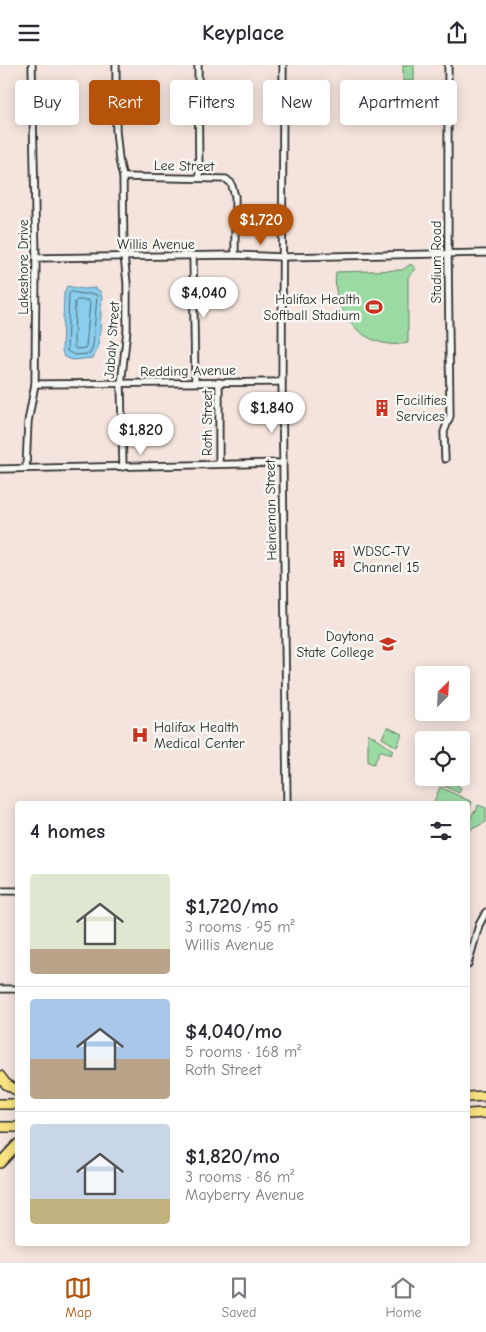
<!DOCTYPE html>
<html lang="en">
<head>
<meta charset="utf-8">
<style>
  body { margin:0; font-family:"Comic Neue",sans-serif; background:#f7f7f7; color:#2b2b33; height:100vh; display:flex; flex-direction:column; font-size:19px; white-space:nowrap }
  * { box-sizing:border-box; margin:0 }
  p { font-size:16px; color:#7c7c81 }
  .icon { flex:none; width:28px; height:28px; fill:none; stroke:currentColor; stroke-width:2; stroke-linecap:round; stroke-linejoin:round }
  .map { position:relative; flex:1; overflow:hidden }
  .details { position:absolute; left:15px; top:736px; width:455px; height:445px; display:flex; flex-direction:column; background:#fff; border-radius:5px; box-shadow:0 2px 12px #0003 }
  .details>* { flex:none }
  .banner { position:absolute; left:15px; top:15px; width:456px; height:45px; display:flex; gap:10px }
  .needle { width:32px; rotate:24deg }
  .controls { position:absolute; left:415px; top:601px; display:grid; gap:10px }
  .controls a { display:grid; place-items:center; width:55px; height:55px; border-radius:5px; background:#fff; box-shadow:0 2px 12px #0003; font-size:25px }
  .price { position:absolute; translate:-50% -42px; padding:0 11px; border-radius:18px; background:#fff; color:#222; font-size:16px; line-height:32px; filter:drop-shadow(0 1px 2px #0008) }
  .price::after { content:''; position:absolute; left:50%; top:30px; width:15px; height:11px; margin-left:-8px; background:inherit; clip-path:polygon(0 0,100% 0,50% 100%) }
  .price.selected { background:#b45309; color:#fff }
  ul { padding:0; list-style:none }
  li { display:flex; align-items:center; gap:15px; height:125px; padding:0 15px }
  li+li { border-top:1px solid #e1e1e2 }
  li span { display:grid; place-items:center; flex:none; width:140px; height:100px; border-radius:5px; color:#555 }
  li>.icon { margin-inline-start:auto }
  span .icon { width:60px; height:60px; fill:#fffc; stroke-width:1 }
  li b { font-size:21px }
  h2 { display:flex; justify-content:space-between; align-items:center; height:60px; padding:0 15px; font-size:21px }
  .tag { padding:0 18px; border-radius:5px; background:#fff; box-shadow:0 2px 12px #0003; font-size:18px; line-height:45px }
  .tag.selected { background:#b45309; color:#fff }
  header { display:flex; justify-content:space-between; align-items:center; height:65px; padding:0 15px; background:#fff; font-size:22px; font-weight:700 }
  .tab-bar { display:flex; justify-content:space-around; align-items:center; height:70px; border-top:1px solid #e1e1e2; background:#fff; font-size:14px; color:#7c7c81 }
  .tab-bar a { display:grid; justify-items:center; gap:2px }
  .tab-bar .selected { color:#b45309 }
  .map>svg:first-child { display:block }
</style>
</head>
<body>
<header><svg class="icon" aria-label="menu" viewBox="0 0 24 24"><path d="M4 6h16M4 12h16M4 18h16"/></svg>Keyplace<svg class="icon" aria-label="share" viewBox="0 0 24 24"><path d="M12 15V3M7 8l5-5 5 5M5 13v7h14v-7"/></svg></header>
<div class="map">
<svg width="486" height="1197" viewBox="0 0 486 1197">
  <rect width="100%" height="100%" fill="#f5e4dd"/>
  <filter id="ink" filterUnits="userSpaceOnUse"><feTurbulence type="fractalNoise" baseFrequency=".02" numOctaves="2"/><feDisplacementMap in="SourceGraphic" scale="10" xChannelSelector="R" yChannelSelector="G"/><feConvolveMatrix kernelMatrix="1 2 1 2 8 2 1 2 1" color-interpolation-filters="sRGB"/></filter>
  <g filter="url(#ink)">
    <g fill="#9bdaa3" stroke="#638267">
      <rect x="403" y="0" width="11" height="16"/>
      <path d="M 411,199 L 416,204 L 408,212 L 408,278 C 402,279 395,280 389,279 C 354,275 331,240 336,207 L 402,205 Z"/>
      <polygon points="387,662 402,669 397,682 382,673"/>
      <polygon points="368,668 393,685 391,690 383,686 380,686 374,699 368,697"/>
      <path d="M 461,708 L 467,710 L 464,717 L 460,715 L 457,721 L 461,723 L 459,728 L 442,720 C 446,712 453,712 461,712 Z"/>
      <polygon points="440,722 472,737 468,752 468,739 433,739"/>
      <polygon points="478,740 486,743 486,757 468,766 468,760 474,746 476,747"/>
    </g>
    <path fill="#8acdec" stroke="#648c9f" d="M 67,221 L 83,224 L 95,223 L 100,226 L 102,233 C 100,249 102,281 93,293 L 73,295 L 64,292 L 62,286 L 64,228 Z"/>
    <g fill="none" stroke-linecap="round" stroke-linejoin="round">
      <g stroke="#516c78" stroke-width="1">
        <polygon points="72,227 83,229 94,229 97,230 93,280 90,289 74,290 67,286 69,229"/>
        <polygon points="77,235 88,235 90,238 86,281 85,283 76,284 74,281 75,237"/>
      </g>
      <g stroke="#2b2b2b" stroke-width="9">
        <g id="minor">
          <polyline points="116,0 116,65 119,95 123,112 124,191 127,218 127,265 121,320 123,402"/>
          <polyline points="198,0 199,113"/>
          <polyline points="283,0 282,317 287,739"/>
          <polyline points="123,112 226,114 231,118 235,131 235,190"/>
          <polyline points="193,191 195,317"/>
          <polyline points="36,193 235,190 282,192 486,188"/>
          <polyline points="219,317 219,399"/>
          <polyline points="35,319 282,317"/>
          <polyline points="445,394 444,367 450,351 448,189 448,0"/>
          <polyline points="26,403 28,357 35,319 36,193 32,0"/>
          <polyline points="0,404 283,398"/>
          <polyline points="0,826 18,826"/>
          <polyline points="468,899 479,860 486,847"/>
          <polyline points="0,924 18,924"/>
        </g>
      </g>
      <g stroke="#2b2b2b" stroke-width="12">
        <g id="primary">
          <polyline points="0,1011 6,1019 18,1026"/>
          <polyline points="468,1032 486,1031"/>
          <polyline points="0,1039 18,1039"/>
          <polyline points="468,1049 486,1048"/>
          <polyline points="0,1062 18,1062"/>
          <polyline points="0,1098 18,1079"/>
        </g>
      </g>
      <use href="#minor" stroke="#f6f6f2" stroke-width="5.5"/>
      <use href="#primary" stroke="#f8e281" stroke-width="9"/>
    </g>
  </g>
  <defs>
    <g id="stadium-bare" transform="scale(1.35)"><path d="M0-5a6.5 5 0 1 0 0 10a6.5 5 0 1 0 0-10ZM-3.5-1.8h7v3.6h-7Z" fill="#c8321e" stroke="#f6f6f2" stroke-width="2.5" paint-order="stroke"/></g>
    <g id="building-bare" transform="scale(1.35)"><path d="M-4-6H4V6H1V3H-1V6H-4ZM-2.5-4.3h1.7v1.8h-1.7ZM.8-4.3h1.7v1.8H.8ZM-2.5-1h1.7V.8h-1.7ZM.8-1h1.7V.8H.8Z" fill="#c8321e" stroke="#f6f6f2" stroke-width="2.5" paint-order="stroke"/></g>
    <g id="university-bare" transform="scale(1.35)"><path d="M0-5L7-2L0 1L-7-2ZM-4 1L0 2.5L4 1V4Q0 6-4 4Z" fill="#c8321e" stroke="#f6f6f2" stroke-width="2.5" paint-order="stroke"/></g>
    <g id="hospital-bare" transform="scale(1.35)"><path d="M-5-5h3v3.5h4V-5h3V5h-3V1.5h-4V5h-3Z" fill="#c8321e" stroke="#f6f6f2" stroke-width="2.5" paint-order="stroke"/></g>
  </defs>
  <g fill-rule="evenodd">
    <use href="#stadium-bare" x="374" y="242"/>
    <use href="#building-bare" x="382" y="343"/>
    <use href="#building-bare" x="339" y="494"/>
    <use href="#university-bare" x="388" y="579"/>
    <use href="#hospital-bare" x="140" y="670"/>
  </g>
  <g text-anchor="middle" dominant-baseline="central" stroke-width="5" stroke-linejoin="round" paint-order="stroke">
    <g font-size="14" fill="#2b2b2b" stroke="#f6f6f2">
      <text transform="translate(184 101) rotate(1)">Lee Street</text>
      <text x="156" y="179">Willis Avenue</text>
      <text transform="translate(436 197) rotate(-90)">Stadium Road</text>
      <text transform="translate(23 202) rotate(-90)">Lakeshore Drive</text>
      <text transform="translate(112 275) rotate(-86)">Jabaly Street</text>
      <text transform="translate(188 306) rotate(-1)">Redding Avenue</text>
      <text transform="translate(207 358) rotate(-90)">Roth Street</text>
      <text transform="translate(271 445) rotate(-91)">Heineman Street</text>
    </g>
    <g font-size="14" fill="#2b2b2b" stroke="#f6f6f2" text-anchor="start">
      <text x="360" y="234" text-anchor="end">Halifax Health<tspan x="360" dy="16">Softball Stadium</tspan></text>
      <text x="396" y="335">Facilities<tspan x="396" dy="16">Services</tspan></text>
      <text x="353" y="486">WDSC-TV<tspan x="353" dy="16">Channel 15</tspan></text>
      <text x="374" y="571" text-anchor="end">Daytona<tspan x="374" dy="16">State College</tspan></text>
      <text x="154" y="662">Halifax Health<tspan x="154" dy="16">Medical Center</tspan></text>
    </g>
  </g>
</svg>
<div class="controls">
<a><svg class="needle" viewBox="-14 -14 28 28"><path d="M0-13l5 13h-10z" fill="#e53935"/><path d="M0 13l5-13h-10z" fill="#7c7c81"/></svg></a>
<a><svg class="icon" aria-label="locate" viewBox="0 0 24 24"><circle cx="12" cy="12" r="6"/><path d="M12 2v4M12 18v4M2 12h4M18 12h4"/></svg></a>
</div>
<b class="price selected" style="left:261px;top:181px">$1,720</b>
<b class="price" style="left:204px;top:254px">$4,040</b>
<b class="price" style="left:272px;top:369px">$1,840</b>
<b class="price" style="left:141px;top:391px">$1,820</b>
<div class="banner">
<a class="tag">Buy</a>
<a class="tag selected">Rent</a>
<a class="tag">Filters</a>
<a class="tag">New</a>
<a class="tag">Apartment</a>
</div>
<section class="details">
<h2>4 homes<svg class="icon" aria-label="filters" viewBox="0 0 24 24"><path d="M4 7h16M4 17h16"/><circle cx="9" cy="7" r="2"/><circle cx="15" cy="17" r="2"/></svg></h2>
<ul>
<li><span style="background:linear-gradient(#dfe7d0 75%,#b9a48a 0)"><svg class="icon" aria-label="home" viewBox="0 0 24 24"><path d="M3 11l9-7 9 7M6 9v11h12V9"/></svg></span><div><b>$1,720/mo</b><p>3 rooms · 95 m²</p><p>Willis Avenue</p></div></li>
<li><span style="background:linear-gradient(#a9c7e8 60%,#b9a48a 0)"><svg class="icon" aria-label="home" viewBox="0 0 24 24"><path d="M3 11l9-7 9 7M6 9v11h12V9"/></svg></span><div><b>$4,040/mo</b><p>5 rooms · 168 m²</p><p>Roth Street</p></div></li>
<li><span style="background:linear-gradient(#c9d6e8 75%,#c2b280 0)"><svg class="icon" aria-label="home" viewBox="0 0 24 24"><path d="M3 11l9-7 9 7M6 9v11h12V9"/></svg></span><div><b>$1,820/mo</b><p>3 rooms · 86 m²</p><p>Mayberry Avenue</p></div></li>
</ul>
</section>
</div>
<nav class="tab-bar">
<a class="selected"><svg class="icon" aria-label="map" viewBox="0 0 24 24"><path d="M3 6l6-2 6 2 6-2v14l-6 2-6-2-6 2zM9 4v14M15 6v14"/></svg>Map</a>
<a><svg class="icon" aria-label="saved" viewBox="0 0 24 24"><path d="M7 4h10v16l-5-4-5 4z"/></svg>Saved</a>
<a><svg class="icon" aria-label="home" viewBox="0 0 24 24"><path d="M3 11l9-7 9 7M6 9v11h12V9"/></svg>Home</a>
</nav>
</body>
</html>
